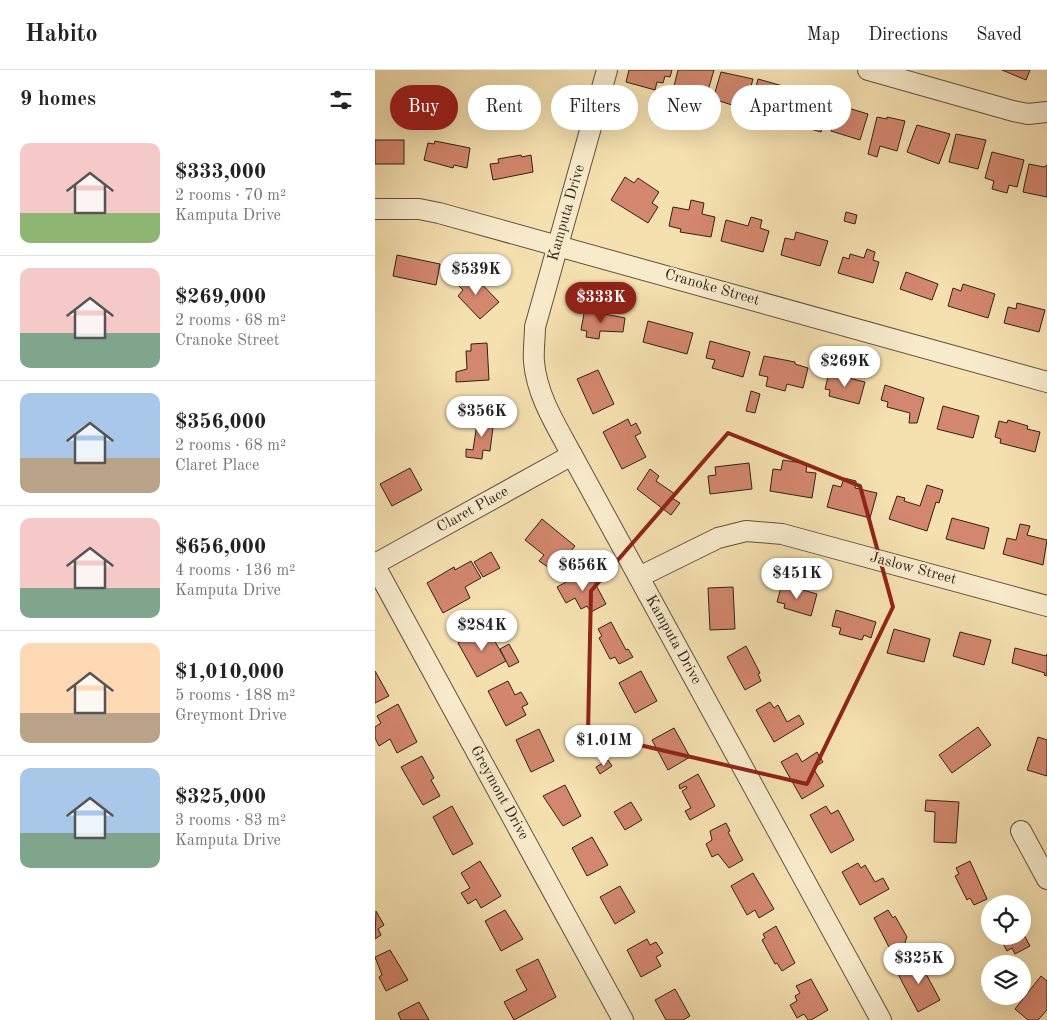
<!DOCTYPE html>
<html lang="en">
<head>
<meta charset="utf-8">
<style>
  body { margin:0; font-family:"Old Standard TT",serif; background:#f6f6f6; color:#222; height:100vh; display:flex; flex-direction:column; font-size:19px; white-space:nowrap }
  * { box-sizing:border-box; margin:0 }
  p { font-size:16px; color:#767676 }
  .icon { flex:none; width:28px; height:28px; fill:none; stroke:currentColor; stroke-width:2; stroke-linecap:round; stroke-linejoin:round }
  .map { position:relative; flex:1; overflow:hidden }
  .sheet { display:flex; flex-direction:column; background:#fff; width:375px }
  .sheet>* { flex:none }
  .banner { position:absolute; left:15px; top:15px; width:475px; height:45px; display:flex; gap:10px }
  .buttons { position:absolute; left:606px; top:825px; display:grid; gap:10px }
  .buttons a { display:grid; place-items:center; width:50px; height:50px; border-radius:50%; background:#fff; box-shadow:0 5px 20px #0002; font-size:25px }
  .price { position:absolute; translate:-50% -42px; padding:0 11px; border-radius:18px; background:#fff; color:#222; font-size:16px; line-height:32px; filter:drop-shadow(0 1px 2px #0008) }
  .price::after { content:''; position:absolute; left:50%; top:30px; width:15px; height:11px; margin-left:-8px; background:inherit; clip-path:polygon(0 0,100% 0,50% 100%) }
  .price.on { background:#8f2418; color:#fff }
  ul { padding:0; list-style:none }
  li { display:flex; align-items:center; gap:15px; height:125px; padding:0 20px }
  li+li { border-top:1px solid #e0e0e0 }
  li span { display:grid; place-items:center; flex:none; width:140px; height:100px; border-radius:10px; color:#555 }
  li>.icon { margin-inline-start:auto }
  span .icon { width:60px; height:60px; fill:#fffc; stroke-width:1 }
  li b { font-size:21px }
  h2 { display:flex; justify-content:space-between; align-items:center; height:60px; padding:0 20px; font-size:21px }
  .pill { padding:0 18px; border-radius:22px; background:#fff; box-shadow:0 5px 20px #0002; font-size:18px; line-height:45px }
  .pill.on { background:#8f2418; color:#fff }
  header { display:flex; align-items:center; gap:30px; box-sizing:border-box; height:70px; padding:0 25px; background:#fff; border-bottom:1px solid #e0e0e0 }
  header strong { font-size:24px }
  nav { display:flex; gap:28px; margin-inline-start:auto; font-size:18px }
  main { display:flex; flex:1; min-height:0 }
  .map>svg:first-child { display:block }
</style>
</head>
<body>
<header>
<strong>Habito</strong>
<nav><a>Map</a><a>Directions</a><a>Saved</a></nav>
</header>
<main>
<section class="sheet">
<h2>9 homes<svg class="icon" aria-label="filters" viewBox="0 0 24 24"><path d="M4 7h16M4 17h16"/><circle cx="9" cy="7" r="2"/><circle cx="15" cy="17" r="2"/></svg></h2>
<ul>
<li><span style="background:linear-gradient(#f6c9c9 70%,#8fb573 0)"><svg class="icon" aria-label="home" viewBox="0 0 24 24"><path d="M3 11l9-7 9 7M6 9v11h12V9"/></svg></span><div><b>$333,000</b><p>2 rooms · 70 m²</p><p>Kamputa Drive</p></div></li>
<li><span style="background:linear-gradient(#f6c9c9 65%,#7fa58c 0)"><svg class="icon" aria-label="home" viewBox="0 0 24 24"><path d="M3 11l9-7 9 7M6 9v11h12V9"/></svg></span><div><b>$269,000</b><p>2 rooms · 68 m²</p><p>Cranoke Street</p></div></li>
<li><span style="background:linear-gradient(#a9c7e8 65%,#b9a48a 0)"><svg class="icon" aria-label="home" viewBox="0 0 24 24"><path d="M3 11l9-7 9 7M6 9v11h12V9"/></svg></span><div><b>$356,000</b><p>2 rooms · 68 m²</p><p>Claret Place</p></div></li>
<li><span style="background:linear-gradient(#f6c9c9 70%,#7fa58c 0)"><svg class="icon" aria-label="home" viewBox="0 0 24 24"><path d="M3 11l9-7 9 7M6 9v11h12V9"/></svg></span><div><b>$656,000</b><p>4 rooms · 136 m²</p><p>Kamputa Drive</p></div></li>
<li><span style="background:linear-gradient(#ffd9b3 70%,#b9a48a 0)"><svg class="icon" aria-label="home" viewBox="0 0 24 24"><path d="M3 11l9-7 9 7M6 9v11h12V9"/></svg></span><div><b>$1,010,000</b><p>5 rooms · 188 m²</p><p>Greymont Drive</p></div></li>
<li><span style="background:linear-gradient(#a9c7e8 65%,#7fa58c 0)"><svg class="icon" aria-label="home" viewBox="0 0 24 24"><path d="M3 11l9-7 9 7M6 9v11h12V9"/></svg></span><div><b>$325,000</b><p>3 rooms · 83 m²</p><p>Kamputa Drive</p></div></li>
</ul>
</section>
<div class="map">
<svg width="672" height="950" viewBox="0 0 672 950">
  <rect width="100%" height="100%" fill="#f5e0b0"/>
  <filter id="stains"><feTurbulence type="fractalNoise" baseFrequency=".004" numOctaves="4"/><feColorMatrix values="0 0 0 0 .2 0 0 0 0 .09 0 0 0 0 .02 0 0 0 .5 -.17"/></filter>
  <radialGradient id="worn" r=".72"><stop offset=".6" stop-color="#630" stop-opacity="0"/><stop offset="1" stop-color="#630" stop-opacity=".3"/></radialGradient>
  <g fill="#d3876e" stroke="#2f2217">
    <polygon points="254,0 297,0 295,7 290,6 288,13 282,12 280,20 251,12"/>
    <polygon points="303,0 339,0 332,24 327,23 324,32 313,29 315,20 299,16"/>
    <polygon points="627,0 655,0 651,10"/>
    <polygon points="346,2 378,9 370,39 338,29"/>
    <polygon points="383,9 415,18 408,44 376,36"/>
    <polygon points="422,26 437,30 438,26 455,30 446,62 415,53"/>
    <polygon points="463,35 493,44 485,70 456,61"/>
    <polygon points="502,47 512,49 512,47 530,51 522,81 505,76 502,87 493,84"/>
    <polygon points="542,55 575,64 564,94 532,82"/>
    <polygon points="581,64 611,70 603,99 574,92"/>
    <rect x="0" y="70" width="29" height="24"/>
    <polygon points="60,71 95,78 92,98 79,95 78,98 49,90 53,73 59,74"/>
    <polygon points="617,82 649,90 642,117 634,115 632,123 617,119 619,111 610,108"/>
    <polygon points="146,85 147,87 156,85 158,102 118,110 115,94 124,93 123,89"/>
    <polygon points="654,94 669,97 672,95 672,127 648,122"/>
    <polygon points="250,107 259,113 263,108 284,122 277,133 283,137 273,153 236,130"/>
    <polygon points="316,130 329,133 327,144 340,147 336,167 305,162 306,159 294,156 298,137 314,140"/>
    <polygon points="471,142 482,145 480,154 469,151"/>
    <polygon points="376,147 387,150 385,158 394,161 388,182 346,171 351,150 373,156"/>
    <polygon points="421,162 453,171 445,196 406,185 410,168 419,170"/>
    <polygon points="492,179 500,182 498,190 504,192 498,213 463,203 468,187 474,189 475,184 489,188"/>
    <polygon points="22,185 65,194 61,215 18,206"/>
    <polygon points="95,202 124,232 105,249 83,226 88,220 82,214"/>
    <polygon points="531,202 563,214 557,230 525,219"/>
    <polygon points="588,214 620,224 613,248 573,236 578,218 586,221"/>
    <polygon points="642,233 670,240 664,262 629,253 633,237 641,239"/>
    <polygon points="210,238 219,240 219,242 250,248 248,262 225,261 224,269 211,267 212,261 206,260"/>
    <polygon points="273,251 318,263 312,284 268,272"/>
    <polygon points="335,271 375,282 368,307 337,298 340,290 331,288"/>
    <polygon points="112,273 114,310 81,312 81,302 92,299 91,281 96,281 96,274"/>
    <polygon points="389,286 420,292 420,294 433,298 428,318 412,314 410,321 391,316 393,307 384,305"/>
    <polygon points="223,300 239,334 218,344 202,309"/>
    <polygon points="454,303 490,312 484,334 454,326 455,320 450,319"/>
    <polygon points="510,315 549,328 542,353 534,353 535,343 512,337 513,332 506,330"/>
    <polygon points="376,321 385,324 380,343 371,341"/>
    <polygon points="568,336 604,346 598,368 562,359"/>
    <polygon points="103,347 119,349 115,381 108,380 107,389 91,387 91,379 98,380"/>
    <polygon points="253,349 256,356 261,353 266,363 260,366 271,387 247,399 228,362"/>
    <polygon points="633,350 653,356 652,359 665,362 660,382 625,373 626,369 620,367 624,351 632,353"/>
    <polygon points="408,390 432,394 431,402 441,403 437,428 395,421 398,399 406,400"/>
    <polygon points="374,393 377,419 335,424 333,406 341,405 340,397"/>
    <polygon points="35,398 47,420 17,436 5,414"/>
    <polygon points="275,399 284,406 281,411 300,424 297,428 305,433 296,445 262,419"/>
    <polygon points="469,408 481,411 480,418 502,423 495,448 452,437 458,415 466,417"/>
    <polygon points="552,415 568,420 564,433 561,432 552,461 514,449 522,426 530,428 529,431 545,436"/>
    <polygon points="577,448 614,458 609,479 571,469"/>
    <polygon points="167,449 200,476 185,495 179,490 173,497 164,491 169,485 150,470"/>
    <polygon points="645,454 655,456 652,465 672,470 668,495 628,484 632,468 641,470"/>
    <polygon points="116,482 125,498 108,507 99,492"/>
    <polygon points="96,491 106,508 90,517 95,528 68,543 52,513 79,497 80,500"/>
    <polygon points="213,500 231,534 216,542 212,536 206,539 200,528 191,533 182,517"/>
    <polygon points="407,514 442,524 436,546 409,538 410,534 402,532"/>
    <polygon points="358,517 360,559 335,560 333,518"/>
    <polygon points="461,540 501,552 496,568 489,565 487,570 464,564 466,558 457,556"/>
    <polygon points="236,552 251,580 253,579 258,587 244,594 240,587 235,589 224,568 227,566 223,559"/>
    <polygon points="113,559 131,591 102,607 83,573 103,562 104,564"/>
    <polygon points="519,559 555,569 549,592 512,583"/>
    <polygon points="585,562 616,570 609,595 578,586"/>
    <polygon points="134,574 144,592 134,597 125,579"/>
    <polygon points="371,576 385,603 383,604 386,611 370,620 352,587"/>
    <polygon points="640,578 671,586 672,584 672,606 669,605 670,603 637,593"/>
    <polygon points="0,601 14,626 0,633"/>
    <polygon points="266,601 282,631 260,643 244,613"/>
    <polygon points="133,611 140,625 146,622 153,634 147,637 151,645 131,656 113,621"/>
    <polygon points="395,632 399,638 403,635 412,652 424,645 429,654 399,672 381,640"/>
    <polygon points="23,634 42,672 22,683 15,669 4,676 0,668 0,657 6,653 2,646"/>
    <polygon points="603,657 616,675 577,703 564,685"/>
    <polygon points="299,658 315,687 293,700 277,670"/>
    <polygon points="164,659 179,691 156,702 141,670"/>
    <polygon points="663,667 672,670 672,706 652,700"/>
    <polygon points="442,682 448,692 438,698 449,716 427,729 406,692 422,683 427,692"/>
    <polygon points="47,686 59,708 56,710 65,726 48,735 26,697"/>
    <polygon points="233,690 237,696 225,704 221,697"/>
    <polygon points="323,704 340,736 315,750 310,741 316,738 307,721 312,718 311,716 305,719 304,715"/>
    <polygon points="190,715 206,746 188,756 168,726"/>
    <polygon points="551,730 584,732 581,773 559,772 560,742 550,741"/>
    <polygon points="256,732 267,750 250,760 239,742"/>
    <polygon points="77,736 98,774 78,785 58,747"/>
    <polygon points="451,736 456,744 463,740 479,770 456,783 435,745"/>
    <polygon points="351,753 355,761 353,762 368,790 354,798 343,784 337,787 331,774 337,770 335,761"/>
    <polygon points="217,767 233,795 212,806 197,778"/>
    <polygon points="105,791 126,826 106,838 101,829 93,834 86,823 95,818 86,803"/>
    <polygon points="595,791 612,829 599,835 595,828 592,830 580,806 584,804 581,798"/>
    <polygon points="483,793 486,798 490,795 500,812 508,808 514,819 485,835 467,802"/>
    <polygon points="378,803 399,839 384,848 380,840 372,845 356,816"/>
    <polygon points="245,816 260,842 240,854 225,827"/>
    <polygon points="130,840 148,869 126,881 110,851"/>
    <polygon points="513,840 518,848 520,846 532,867 530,872 532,876 518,885 499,848"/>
    <polygon points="1,841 9,855 3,859 6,865 0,869"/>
    <polygon points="401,856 420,893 407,901 402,893 400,894 387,870 390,868 388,864"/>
    <polygon points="615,856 615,866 620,866 616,869 610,858"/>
    <polygon points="648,863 655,876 640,884 637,878 632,881 624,866 648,866"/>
    <polygon points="272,869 275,875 281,872 288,883 281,887 286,896 266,907 252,880"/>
    <polygon points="15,880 33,910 11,921 4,907 7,905 0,887"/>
    <polygon points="552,888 557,898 550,902 565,930 543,942 523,904"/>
    <polygon points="163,889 181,927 139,950 129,932 152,920 141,900"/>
    <polygon points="666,906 672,911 672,940 663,950 653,950 640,939"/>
    <polygon points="436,909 453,940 436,950 433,950 429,944 422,948 415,935 422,931 420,926 425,923 421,916"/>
    <polygon points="300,919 315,946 308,950 291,950 280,930"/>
    <polygon points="44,932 54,950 26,950 23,943"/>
  </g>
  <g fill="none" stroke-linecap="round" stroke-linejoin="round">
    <g stroke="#60523d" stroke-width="22">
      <g id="minor">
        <path d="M 232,0 L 160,257 C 160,268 158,281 159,292 C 162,326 181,355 197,385 L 506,950"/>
        <polyline points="493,0 638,41 653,44 672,42"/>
        <polyline points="0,139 44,139 64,143 672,312"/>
        <polyline points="0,494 197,385"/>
        <polyline points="0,496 248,950"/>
        <polyline points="264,507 343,468 371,461 407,464 672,536"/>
        <polyline points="646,761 672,809"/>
      </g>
    </g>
    <use href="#minor" stroke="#f8ebcc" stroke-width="20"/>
  </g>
  <path fill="none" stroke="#8f2418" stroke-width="4" stroke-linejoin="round" d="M 353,363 L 485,416 L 518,537 L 432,714 L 213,663 L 216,521 Z"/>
  <g text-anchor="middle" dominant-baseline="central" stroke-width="4" stroke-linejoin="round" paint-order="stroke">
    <g font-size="15" fill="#2f2217" stroke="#f8ebcc">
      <text transform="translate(192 143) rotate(-74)">Kamputa Drive</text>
      <text transform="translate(337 218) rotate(16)">Cranoke Street</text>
      <text transform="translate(98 440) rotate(-29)">Claret Place</text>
      <text transform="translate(538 499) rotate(15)">Jaslow Street</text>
      <text transform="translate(298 570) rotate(61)">Kamputa Drive</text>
      <text transform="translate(124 723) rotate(61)">Greymont Drive</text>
    </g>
  </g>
  <rect width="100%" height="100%" filter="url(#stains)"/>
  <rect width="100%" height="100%" fill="url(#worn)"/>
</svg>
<div class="buttons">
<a><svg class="icon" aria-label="locate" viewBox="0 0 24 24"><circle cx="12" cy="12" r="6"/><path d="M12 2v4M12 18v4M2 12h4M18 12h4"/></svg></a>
<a><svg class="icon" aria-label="layers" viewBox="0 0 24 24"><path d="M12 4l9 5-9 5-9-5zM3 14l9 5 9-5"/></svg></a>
</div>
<b class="price" style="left:101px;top:226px">$539K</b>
<b class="price on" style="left:226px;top:254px">$333K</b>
<b class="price" style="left:470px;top:318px">$269K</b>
<b class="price" style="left:107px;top:368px">$356K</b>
<b class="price" style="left:208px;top:522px">$656K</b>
<b class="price" style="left:422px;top:530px">$451K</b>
<b class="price" style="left:107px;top:582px">$284K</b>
<b class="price" style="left:229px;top:697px">$1.01M</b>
<b class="price" style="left:544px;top:915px">$325K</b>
<div class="banner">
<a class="pill on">Buy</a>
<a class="pill">Rent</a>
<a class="pill">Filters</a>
<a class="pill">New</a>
<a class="pill">Apartment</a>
</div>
</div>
</main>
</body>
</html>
